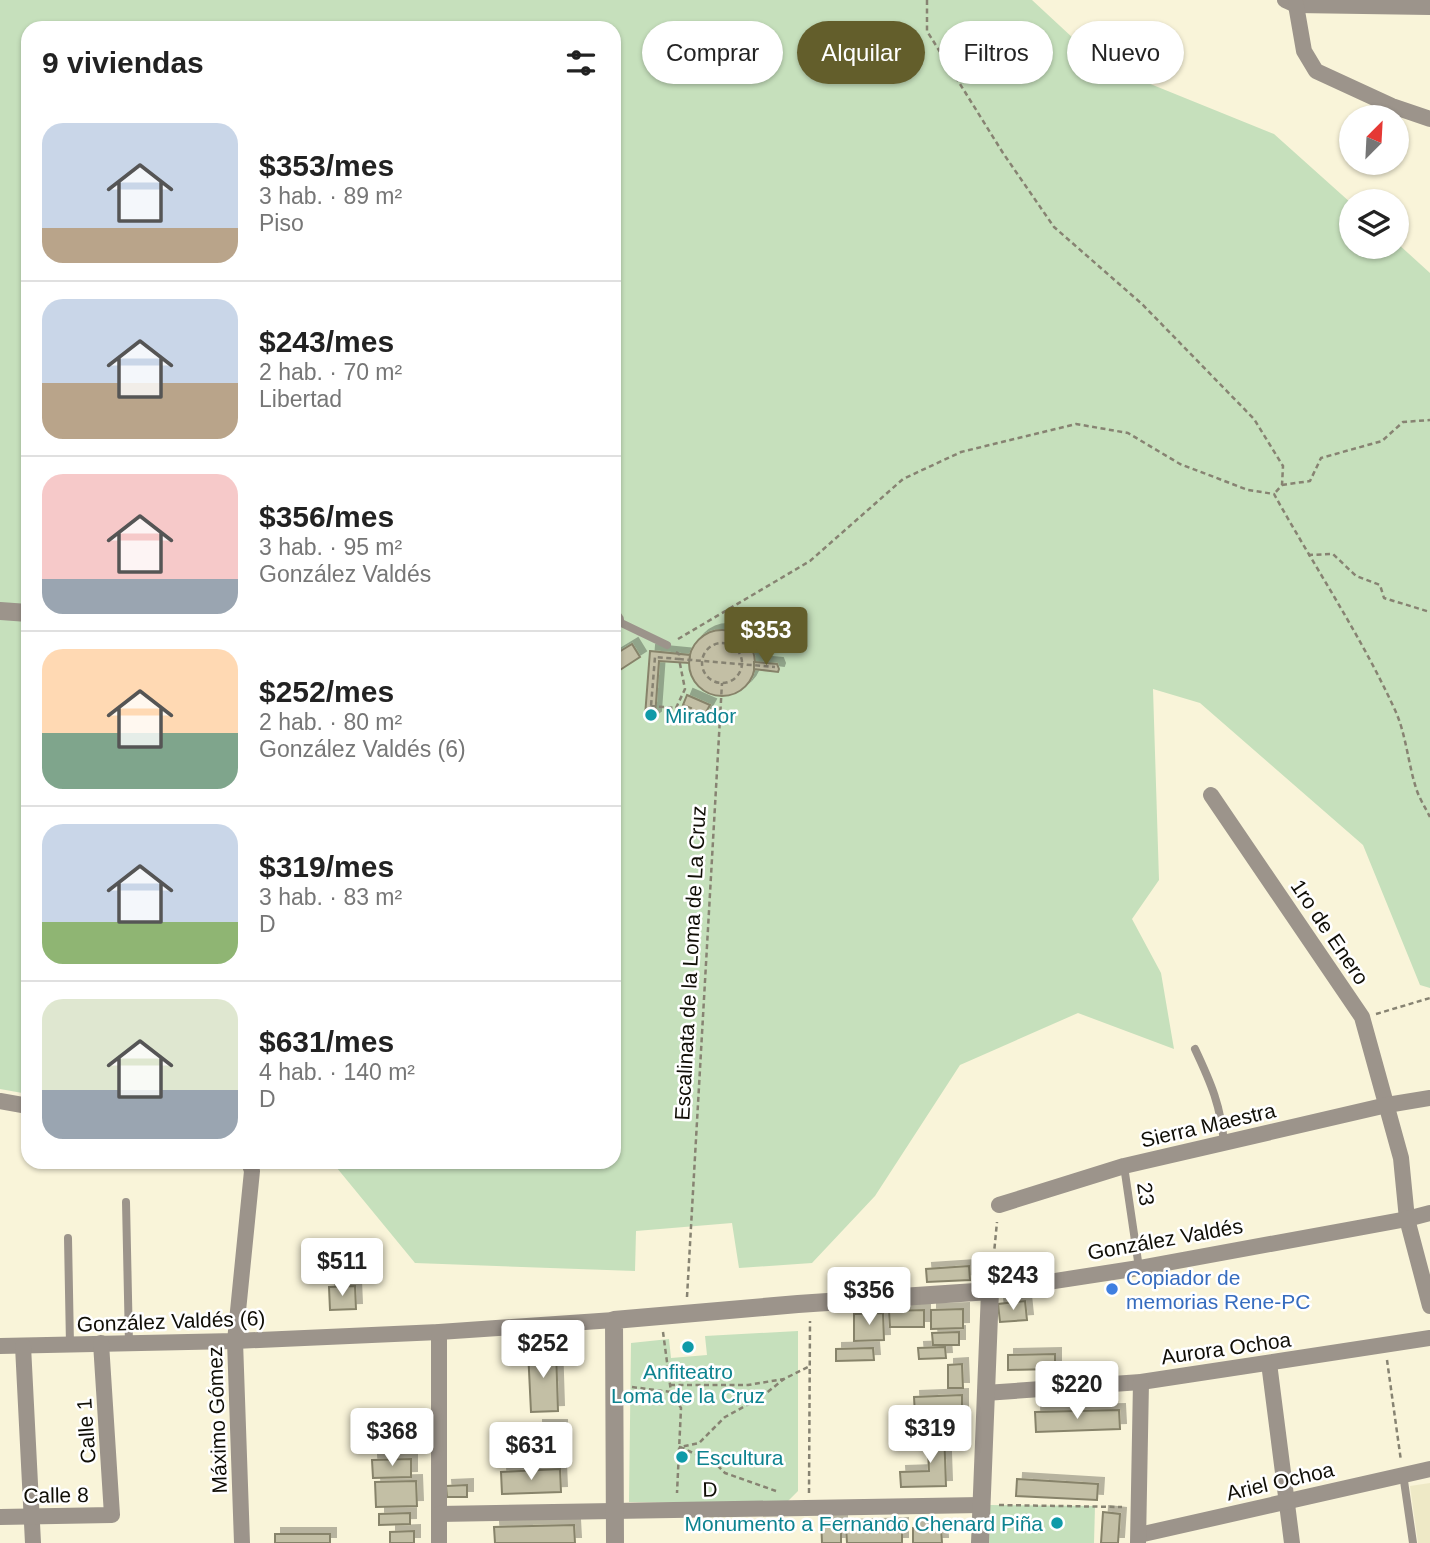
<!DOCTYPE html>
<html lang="es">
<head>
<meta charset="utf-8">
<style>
  body { margin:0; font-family:Arial,sans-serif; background:#f6f6f6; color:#222; height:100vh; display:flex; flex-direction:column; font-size:26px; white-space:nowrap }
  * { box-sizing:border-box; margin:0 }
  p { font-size:23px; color:#767676 }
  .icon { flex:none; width:38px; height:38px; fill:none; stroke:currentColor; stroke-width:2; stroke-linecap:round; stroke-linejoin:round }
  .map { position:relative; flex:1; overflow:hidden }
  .drawer { position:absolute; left:21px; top:21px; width:600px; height:1148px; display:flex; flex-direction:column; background:#fff; border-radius:21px; box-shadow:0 2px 5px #0004 }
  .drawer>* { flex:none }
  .banner { position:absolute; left:642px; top:21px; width:665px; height:63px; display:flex; gap:14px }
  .needle { width:46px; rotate:24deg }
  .buttons { position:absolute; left:1339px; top:105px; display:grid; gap:14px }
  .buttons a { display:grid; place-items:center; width:70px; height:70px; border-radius:50%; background:#fff; box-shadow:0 2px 5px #0004; font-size:35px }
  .price { position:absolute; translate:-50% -60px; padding:0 16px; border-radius:7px; background:#fff; color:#222; font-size:23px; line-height:46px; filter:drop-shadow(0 2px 4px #0008) }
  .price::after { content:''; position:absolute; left:50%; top:42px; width:21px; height:16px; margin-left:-10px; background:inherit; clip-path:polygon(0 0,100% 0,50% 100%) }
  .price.current { background:#635e2b; color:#fff }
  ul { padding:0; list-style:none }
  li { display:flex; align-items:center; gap:21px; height:175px; padding:0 21px }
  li+li { border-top:2px solid #e0e0e0 }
  li span { display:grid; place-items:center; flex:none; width:196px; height:140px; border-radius:21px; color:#555 }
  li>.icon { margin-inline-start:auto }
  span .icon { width:84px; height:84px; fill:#fffc; stroke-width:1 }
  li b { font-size:30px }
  h2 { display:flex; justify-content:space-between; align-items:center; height:84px; padding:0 21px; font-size:30px }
  .pill { padding:0 24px; border-radius:32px; background:#fff; box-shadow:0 2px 5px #0004; font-size:24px; line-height:63px }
  .pill.current { background:#635e2b; color:#fff }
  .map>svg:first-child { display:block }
</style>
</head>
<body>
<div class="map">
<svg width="1430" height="1543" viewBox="0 0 1430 1543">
  <defs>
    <filter id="shadow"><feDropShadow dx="6" dy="-6" stdDeviation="0" flood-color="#0004"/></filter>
  </defs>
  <rect width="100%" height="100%" fill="#f9f4d9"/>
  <polygon fill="#eee9c6" points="1430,1483 1430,1543 1418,1543 1410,1486"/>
  <g fill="#c6e0bc">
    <polygon points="0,0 1032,0 1101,64 1274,134 1351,203 1351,247 1396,247 1397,243 1430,273 1430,988 1420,985 1363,845 1200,703 1153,689 1159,880 1132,919 1161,973 1174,1049 1078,1013 960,1065 875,1196 812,1263 739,1268 732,1223 636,1231 635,1271 415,1263 332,1162 614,1162 614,28 28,28 28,1094 0,1089"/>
    <polygon points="798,1331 798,1491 785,1504 629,1502 631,1343 669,1339 671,1358 707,1355 705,1336"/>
    <polygon points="990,1505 1095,1506 1094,1543 989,1543"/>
  </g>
  <g fill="#c3bfa5" stroke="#87836a" stroke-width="2" filter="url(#shadow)">
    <circle cx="722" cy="663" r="33"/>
    <polygon points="632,644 640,657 620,670 614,662 614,655"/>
    <polygon points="650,651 690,655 689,663 659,661 655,717 652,719 645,716"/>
    <polygon points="754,662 777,664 779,669 778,672 754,669"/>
    <polygon points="687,695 710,705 705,714 698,711 696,715 689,713 691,708 683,705"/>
    <polygon points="969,1266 970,1280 927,1282 926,1269"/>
    <polygon points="355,1286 356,1309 330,1310 329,1287"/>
    <polygon points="1025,1301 1027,1320 1000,1322 998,1304"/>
    <polygon points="963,1309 963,1328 931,1329 931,1310"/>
    <polygon points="924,1310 924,1327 890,1327 889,1311"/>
    <polygon points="883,1313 884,1340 854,1341 854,1314"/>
    <polygon points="959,1332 959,1345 933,1345 932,1333"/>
    <polygon points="945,1347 946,1358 919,1359 918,1348"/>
    <polygon points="873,1348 874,1360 836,1361 836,1349"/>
    <polygon points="556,1349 558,1411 531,1412 528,1350"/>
    <polygon points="1055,1354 1055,1369 1008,1370 1008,1355"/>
    <polygon points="962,1364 963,1388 948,1388 948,1365"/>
    <polygon points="962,1395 962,1414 915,1415 914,1397"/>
    <polygon points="1119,1410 1120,1429 1036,1432 1035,1412"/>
    <polygon points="537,1426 561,1426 562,1462 539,1462"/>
    <polygon points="927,1430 944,1430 946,1486 901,1487 900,1472 929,1471"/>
    <polygon points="411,1459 411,1477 373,1478 372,1460"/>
    <polygon points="560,1469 561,1492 502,1494 501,1472"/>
    <polygon points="1017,1479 1098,1484 1097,1500 1016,1496"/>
    <polygon points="416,1481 417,1506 376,1507 375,1482"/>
    <polygon points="467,1485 467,1497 447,1497 446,1486"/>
    <polygon points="1103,1512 1120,1514 1118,1543 1101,1543"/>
    <polygon points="410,1513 410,1524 379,1525 379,1514"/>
    <polygon points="821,1520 841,1520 841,1543 822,1543"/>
    <polygon points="902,1524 902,1543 847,1543 846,1526"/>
    <polygon points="574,1525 575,1543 495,1543 494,1527"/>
    <polygon points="941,1527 942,1543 913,1543 913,1528"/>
    <polygon points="414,1531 414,1543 390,1543 390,1532"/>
    <rect x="275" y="1534" width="55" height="9"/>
  </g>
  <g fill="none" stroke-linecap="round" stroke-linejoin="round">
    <g stroke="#878372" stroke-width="2.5" stroke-dasharray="5 3.5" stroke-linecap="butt">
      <polyline points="927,0 927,31 1003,153 1054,227 1142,304 1254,419 1283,466 1282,485 1274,494"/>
      <polyline points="1282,485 1310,481 1321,458 1382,441 1403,422 1430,420"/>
      <polyline points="1308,555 1333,554 1356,576 1380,585 1384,598 1430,612"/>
      <path d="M 678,639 L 810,561 L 903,479 L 961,452 L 1076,424 L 1128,433 L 1180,464 L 1248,490 L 1274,494 C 1314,566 1360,634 1395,710 C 1406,734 1408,763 1416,788 C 1419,798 1425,807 1430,817"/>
      <circle cx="722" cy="663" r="20"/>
      <polyline points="676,652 679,654 679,659 775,667"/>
      <polyline points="651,715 651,706 676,708 685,689 679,659 655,657 651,706"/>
      <polyline points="1376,1014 1430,998"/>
      <polyline points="992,1274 997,1222"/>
      <polyline points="687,1297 722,683"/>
      <polyline points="663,1332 671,1392 681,1408 677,1493"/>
      <polyline points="1387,1360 1401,1461"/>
      <polyline points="670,1385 748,1385 784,1379 810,1366"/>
      <polyline points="632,1387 671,1392"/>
      <polyline points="776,1491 725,1473 715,1463 680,1447 699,1443 725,1417 760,1398 784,1379"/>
      <polyline points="809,1493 810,1321"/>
      <polyline points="999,1505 1122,1507"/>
    </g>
    <g stroke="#9c948b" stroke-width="8">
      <polyline points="615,620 667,645"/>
      <path d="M 1195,1049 C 1211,1083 1221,1106 1224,1144"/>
      <polyline points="1124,1166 1139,1268"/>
      <polyline points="126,1202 129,1344"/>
      <polyline points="68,1238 70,1345"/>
      <polyline points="1403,1474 1413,1543"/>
    </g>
    <g stroke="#9c948b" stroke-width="16">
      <polyline points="1285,0 1296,5 1430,7"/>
      <polyline points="1296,5 1304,51 1316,71 1392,106 1430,119"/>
      <polyline points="1211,795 1362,1017 1401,1158 1407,1219 1430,1306"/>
      <polyline points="0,1101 28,1106"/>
      <polyline points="999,1205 1124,1166 1387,1105 1430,1098"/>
      <polyline points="990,1291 1139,1268 1407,1219 1430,1213"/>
      <polyline points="439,1332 439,1543"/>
      <polyline points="0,1346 235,1341 439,1332 614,1320"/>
      <polyline points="23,1346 33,1543"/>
      <polyline points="1269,1363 1292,1543"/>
      <polyline points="985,1393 1141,1382 1430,1338"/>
      <polyline points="439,1514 981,1505"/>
      <polyline points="0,1517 112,1515 101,1343"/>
      <polyline points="1139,1535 1430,1469"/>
      <polyline points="242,1543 235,1341 252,1171 249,1162"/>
      <polyline points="1138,1543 1141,1382"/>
    </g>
    <g stroke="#9c948b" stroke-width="18">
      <polyline points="0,611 28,613"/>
      <polyline points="614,620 615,620"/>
      <polyline points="615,1543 614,1320 798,1304 990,1291 980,1543"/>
    </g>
  </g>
  <g fill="#0f9aa8" stroke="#fff" stroke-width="2.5">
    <circle cx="651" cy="715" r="7"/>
    <circle cx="688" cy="1347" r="7"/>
    <circle cx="682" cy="1457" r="7"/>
    <circle cx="1057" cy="1523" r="7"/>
  </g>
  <circle fill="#3f7fe0" stroke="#fff" stroke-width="2.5" cx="1112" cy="1289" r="7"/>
  <g text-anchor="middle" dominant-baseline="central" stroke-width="5" stroke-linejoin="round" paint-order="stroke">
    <g font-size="21" fill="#0d838f" stroke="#fff" text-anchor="start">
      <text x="665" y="715">Mirador</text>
      <text x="688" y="1371" text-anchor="middle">Anfiteatro<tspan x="688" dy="24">Loma de la Cruz</tspan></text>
      <text x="696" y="1457">Escultura</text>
      <text x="1043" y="1523" text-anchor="end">Monumento a Fernando Chenard Piña</text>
    </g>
    <g font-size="21" fill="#100e06" stroke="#fff">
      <text transform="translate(1330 932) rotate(56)">1ro de Enero</text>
      <text transform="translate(690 963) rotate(-87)">Escalinata de la Loma de La Cruz</text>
      <text transform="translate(1208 1125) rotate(-13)">Sierra Maestra</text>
      <text transform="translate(1146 1194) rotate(82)">23</text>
      <text transform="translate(1165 1239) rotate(-10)">González Valdés</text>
      <text transform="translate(171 1321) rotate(-2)">González Valdés (6)</text>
      <text transform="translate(1226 1348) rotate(-8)">Aurora Ochoa</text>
      <text transform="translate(217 1420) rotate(-92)">Máximo Gómez</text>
      <text transform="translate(86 1431) rotate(-94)">Calle 1</text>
      <text transform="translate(1280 1481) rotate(-13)">Ariel Ochoa</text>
      <text transform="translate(710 1489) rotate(-1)">D</text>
      <text transform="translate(56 1495) rotate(-1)">Calle 8</text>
    </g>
    <g font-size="21" fill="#366cbe" stroke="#fff" text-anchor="start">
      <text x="1126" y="1277">Copiador de<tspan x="1126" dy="24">memorias Rene-PC</tspan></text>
    </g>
  </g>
</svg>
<div class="buttons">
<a><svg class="needle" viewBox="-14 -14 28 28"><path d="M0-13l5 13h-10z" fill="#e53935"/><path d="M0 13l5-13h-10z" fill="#767676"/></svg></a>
<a><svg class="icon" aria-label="layers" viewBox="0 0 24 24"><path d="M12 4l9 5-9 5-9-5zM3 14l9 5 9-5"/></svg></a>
</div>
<b class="price current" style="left:766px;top:667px">$353</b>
<b class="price" style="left:342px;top:1298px">$511</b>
<b class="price" style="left:1013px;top:1312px">$243</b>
<b class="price" style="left:869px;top:1327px">$356</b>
<b class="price" style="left:543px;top:1380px">$252</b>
<b class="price" style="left:1077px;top:1421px">$220</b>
<b class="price" style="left:930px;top:1465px">$319</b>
<b class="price" style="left:392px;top:1468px">$368</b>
<b class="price" style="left:531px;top:1482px">$631</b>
<div class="banner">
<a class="pill">Comprar</a>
<a class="pill current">Alquilar</a>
<a class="pill">Filtros</a>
<a class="pill">Nuevo</a>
</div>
<section class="drawer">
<h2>9 viviendas<svg class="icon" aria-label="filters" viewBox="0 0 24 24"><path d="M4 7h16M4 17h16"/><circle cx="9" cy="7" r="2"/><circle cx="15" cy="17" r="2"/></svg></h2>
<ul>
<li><span style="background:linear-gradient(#c9d6e8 75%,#b9a48a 0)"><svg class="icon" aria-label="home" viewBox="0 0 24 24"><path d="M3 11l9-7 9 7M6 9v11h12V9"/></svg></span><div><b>$353/mes</b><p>3 hab. · 89 m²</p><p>Piso</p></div></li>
<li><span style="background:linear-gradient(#c9d6e8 60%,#b9a48a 0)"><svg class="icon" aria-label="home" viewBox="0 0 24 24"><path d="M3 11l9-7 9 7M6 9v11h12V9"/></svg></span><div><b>$243/mes</b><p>2 hab. · 70 m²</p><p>Libertad</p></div></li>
<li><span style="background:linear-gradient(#f6c9c9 75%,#9aa5b1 0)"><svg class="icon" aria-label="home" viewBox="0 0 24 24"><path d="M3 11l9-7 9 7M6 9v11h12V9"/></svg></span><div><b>$356/mes</b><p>3 hab. · 95 m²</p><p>González Valdés</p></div></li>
<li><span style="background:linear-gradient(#ffd9b3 60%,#7fa58c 0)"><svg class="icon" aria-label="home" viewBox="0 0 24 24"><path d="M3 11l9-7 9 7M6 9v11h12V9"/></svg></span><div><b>$252/mes</b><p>2 hab. · 80 m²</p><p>González Valdés (6)</p></div></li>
<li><span style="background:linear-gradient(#c9d6e8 70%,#8fb573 0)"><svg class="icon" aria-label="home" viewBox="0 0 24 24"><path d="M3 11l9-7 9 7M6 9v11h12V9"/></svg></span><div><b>$319/mes</b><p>3 hab. · 83 m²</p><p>D</p></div></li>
<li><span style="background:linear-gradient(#dfe7d0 65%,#9aa5b1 0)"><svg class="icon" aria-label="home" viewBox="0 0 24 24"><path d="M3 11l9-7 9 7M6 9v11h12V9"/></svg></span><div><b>$631/mes</b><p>4 hab. · 140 m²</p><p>D</p></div></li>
</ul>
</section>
</div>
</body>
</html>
